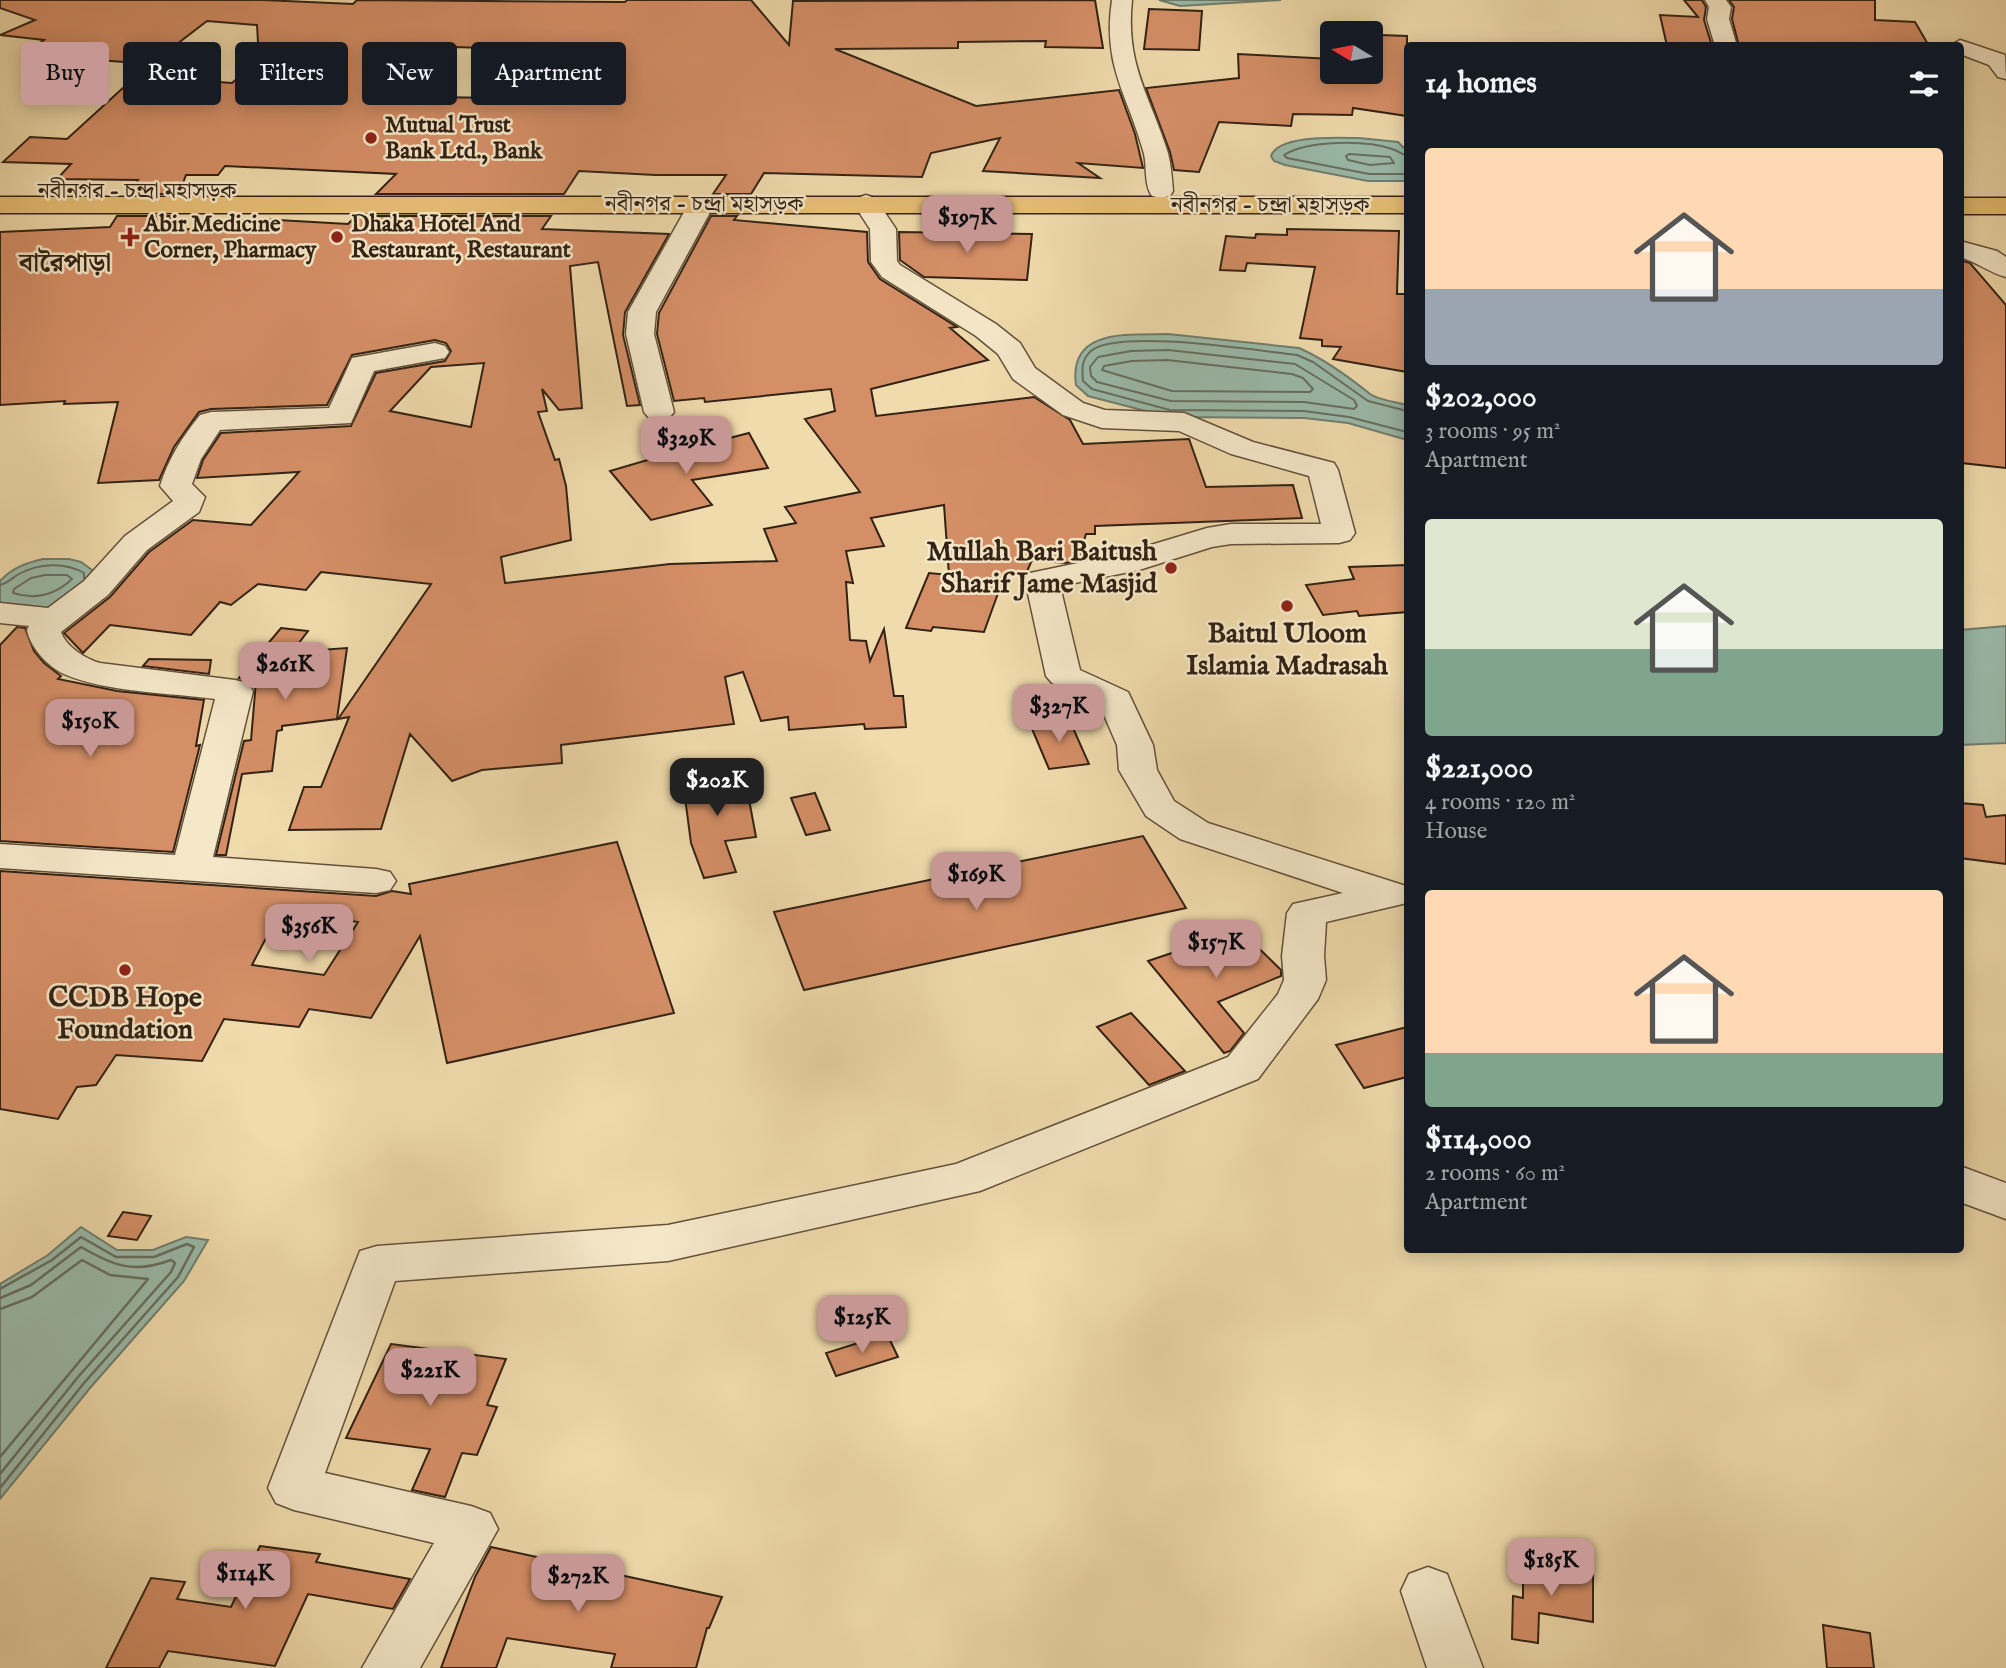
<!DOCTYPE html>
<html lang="en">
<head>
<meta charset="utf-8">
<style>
  body { margin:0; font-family:"IM FELL English","Noto Serif Bengali",serif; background:#242831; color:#f1f3f6; height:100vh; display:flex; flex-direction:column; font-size:26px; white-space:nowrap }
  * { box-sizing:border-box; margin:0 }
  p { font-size:23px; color:#9ea1a6 }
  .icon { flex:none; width:38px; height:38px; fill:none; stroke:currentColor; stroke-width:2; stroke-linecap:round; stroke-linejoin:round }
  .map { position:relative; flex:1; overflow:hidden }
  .details { position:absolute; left:1404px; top:42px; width:560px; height:1211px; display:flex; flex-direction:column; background:#171b24; border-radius:7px; box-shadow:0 4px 18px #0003 }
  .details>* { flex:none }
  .guide { position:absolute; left:21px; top:42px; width:665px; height:63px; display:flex; gap:14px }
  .needle { width:46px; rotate:280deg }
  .tools { position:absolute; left:1320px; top:21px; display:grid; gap:14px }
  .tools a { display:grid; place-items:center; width:63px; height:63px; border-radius:7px; background:#171b24; box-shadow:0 4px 18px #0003; font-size:35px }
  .price { position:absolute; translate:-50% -60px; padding:0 16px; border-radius:14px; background:#c59692; color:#111; font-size:23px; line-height:46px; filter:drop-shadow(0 2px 4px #0008) }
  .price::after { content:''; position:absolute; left:50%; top:42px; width:21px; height:16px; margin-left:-10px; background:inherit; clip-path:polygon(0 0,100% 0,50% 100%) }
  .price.on { background:#222; color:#fff }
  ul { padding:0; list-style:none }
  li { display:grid; align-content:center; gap:14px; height:371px; padding:0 21px }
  li span { display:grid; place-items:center; height:217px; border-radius:7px; color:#555 }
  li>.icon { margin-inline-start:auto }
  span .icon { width:126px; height:126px; fill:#fffc; stroke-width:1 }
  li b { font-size:30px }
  h2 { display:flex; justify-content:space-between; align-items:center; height:84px; padding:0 21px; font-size:30px }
  .chip { padding:0 24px; border-radius:7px; background:#171b24; box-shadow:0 4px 18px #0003; font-size:24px; line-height:63px }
  .chip.on { background:#c59692; color:#111 }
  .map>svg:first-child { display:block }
</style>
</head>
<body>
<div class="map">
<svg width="2006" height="1668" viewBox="0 0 2006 1668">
  <rect width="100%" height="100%" fill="#f0dbac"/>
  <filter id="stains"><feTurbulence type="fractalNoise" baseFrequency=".00286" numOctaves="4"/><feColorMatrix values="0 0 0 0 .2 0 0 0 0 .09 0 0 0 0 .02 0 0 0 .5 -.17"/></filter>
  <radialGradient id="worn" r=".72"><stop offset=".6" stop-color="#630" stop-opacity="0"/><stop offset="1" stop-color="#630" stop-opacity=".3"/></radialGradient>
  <g fill="#9abbab" stroke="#707e6f" stroke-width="2">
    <polygon points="1159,0 1281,0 1180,6"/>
    <path d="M 1359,138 L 1398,142 L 1407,151 L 1407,181 L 1368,181 L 1285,165 L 1274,161 L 1271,156 C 1279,134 1339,138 1359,138 Z"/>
    <path d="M 1168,334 L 1299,348 C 1324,359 1349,377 1370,394 C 1378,400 1396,402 1407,405 L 1407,440 L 1348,423 L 1304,418 L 1169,417 L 1088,396 L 1076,385 C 1068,328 1128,335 1168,334 Z"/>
    <path d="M 43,559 L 69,559 L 81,562 L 92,570 L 91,582 L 53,610 L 0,608 L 0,581 C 12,568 26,563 43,559 Z"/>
    <polygon points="2006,626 2006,743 1960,745 1960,630"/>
    <polygon points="81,1227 117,1250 153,1250 186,1237 208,1240 184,1281 90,1388 0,1499 0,1284 48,1255"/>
  </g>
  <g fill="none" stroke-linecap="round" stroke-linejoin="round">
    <g stroke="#666e60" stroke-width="2">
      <polygon points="1349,154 1390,157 1394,163 1370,165 1348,160 1346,156"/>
      <path d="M 1407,156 C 1402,154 1398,151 1392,149 C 1366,140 1308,140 1284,155 L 1287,158 L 1369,174 L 1407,174"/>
      <polygon points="1168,350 1295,364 1354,400 1357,406 1354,409 1304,402 1171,401 1097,382 1091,376 1090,367 1098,357 1131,351"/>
      <polygon points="1167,360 1292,374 1303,378 1313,389 1310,392 1172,391 1102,370 1104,366 1132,361"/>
      <path d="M 1407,411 L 1368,401 L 1313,362 L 1297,355 C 1259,351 1117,328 1091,351 C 1081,360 1082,369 1083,381 L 1092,389 L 1170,410 L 1304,411 L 1349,417 L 1407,432"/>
      <path d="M 45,575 L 67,575 L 72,579 C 55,595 35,600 13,593 L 14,589 L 31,578 Z"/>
      <path d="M 0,585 C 8,583 12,578 19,574 C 39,563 65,562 84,573 L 84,578"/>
    </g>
    <g stroke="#666e60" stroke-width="2.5">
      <polyline points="0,1289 52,1260 81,1237 116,1257 154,1257 187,1244 194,1247 178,1277 84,1383 0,1488"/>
      <path d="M 0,1298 L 31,1285 L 81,1247 C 114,1266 133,1274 171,1260 L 175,1263 L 171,1272 L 78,1377 L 0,1474"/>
      <polyline points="0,1309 32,1297 82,1260 110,1275 148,1279 0,1457"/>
    </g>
  </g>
  <g fill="#d58f67" stroke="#322215" stroke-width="2" fill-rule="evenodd">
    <path d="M 0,0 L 263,0 L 353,4 L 357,0 L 625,2 L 627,0 L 751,0 L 789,45 L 793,1 L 1095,0 L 1103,48 L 1045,47 L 1046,41 L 958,42 L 958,48 L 835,49 L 976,106 L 1119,90 L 1135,134 L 1143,168 L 1078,163 L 1100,178 L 983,171 L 1000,138 L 931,153 L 922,177 L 764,173 L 751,194 L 713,194 L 726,175 L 655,175 L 579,171 L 564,194 L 376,194 L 396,174 L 225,166 L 218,175 L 186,175 L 179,194 L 129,194 L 138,180 L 57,179 L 71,164 L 3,162 L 30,137 L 67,139 L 136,76 L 232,83 L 239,77 L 260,78 L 257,25 L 207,21 L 151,64 L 29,55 L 42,46 L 36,46 L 44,40 L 0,35 L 35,20 L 0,8 ZM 453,47 L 550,50 L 506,98 L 428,97 Z"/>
    <polygon points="1684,0 1702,0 1706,7 1704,20 1712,46 1667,46 1660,15 1698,17"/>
    <polygon points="1729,0 1875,0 1875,20 1915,22 1929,46 1739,46 1732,19 1734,7"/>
    <polygon points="1149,9 1202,11 1199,50 1144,49"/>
    <polygon points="1380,35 1407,36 1407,116 1353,108 1352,115 1293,114 1291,126 1219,122 1199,172 1174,170 1170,152 1146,88 1239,78 1238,54 1332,59 1332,72 1370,72 1370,60 1378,60"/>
    <path d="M 117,216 L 171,216 L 166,229 L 235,230 L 243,220 L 260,219 L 348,224 L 356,216 L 551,216 L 542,229 L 669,234 L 625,312 L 623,335 L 640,405 L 627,406 L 598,262 L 570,266 L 582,408 L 559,410 L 542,389 L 547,411 L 538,412 L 555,460 L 559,459 L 566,486 L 571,540 L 501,557 L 505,583 L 670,564 L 777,561 L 764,529 L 796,523 L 785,507 L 860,492 L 805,419 L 835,411 L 831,389 L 705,402 L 704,398 L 674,401 L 657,334 L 659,313 L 711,216 L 737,216 L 734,220 L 867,232 L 868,262 L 880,279 L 957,327 L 950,328 L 988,360 L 871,389 L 876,416 L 1034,397 L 1070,420 L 1083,444 L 1189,439 L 1206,487 L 1293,485 L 1302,518 L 1095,526 L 1095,534 L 1086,534 L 1078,560 L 1067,563 L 1032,560 L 1025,576 L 1005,574 L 984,632 L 933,627 L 931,631 L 906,628 L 929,573 L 949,575 L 944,505 L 871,518 L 884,546 L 846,551 L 853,583 L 846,582 L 850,640 L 866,641 L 870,661 L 884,629 L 894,696 L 903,696 L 906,727 L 865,729 L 864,724 L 789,730 L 788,717 L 761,721 L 743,672 L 725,677 L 734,724 L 561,745 L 562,763 L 482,770 L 452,781 L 410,734 L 381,829 L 289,830 L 304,787 L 321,787 L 349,717 L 338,719 L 431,584 L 321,572 L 306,590 L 258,584 L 231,605 L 220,602 L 191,635 L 110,625 L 83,653 L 64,633 L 110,597 L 149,552 L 193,520 L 251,525 L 299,472 L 197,478 L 203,460 L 221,433 L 351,426 L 376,373 L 445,361 L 451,351 L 446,343 L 435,340 L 352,355 L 327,405 L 211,409 L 199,412 L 174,447 L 159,480 L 98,483 L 118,402 L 64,404 L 65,401 L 0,405 L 0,232 L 110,227 ZM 484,363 L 471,427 L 390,411 L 431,367 Z"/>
    <polygon points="1287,229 1399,231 1397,294 1407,294 1407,372 1333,359 1341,347 1322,346 1322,340 1300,338 1315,267 1247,263 1245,271 1220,270 1226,236 1255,238 1256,234 1287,235"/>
    <polygon points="899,232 1032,234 1027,280 924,277 900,260"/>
    <polygon points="1960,260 1970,263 2006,305 2006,468 1962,463 1960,445"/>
    <polygon points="749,433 768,468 692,480 712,505 651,520 610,471 668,454 670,456 720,448 718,441"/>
    <polygon points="1407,565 1407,612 1359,616 1357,611 1323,615 1306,585 1354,579 1349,567"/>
    <polygon points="17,627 25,628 34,651 44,663 61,676 58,679 117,691 204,700 196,746 200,745 173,852 0,841 0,645"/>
    <polygon points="281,628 308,631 292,652 347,648 337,719 282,726 282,730 277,731 272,771 242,774 226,855 216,855 244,741 251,740 256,681 239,678"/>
    <polygon points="149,659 211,660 209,674 143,666"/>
    <polygon points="1069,719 1089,764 1049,769 1030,724"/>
    <polygon points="744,773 756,837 725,841 736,872 704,878 691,843 682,775"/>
    <polygon points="815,793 830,830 806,835 791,798"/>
    <polygon points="1960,803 1983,805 1986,817 2006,815 2006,864 1960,858"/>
    <polygon points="1143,836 1186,908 804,990 774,912"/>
    <path d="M 617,842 L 674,1013 L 447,1063 L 420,936 L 371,1018 L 309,1009 L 299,1027 L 224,1019 L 202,1061 L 116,1055 L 96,1085 L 77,1087 L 58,1119 L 0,1109 L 0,871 L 376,896 L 392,891 L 411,894 L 409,884 ZM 280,911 L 358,922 L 324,975 L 252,965 Z"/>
    <polygon points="1240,930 1281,970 1281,976 1218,1002 1244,1033 1230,1051 1224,1053 1148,961"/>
    <polygon points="1131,1013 1185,1071 1149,1085 1097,1027"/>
    <polygon points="1407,1027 1407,1077 1364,1088 1336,1045"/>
    <polygon points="123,1212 151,1216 137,1240 108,1236"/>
    <polygon points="887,1334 898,1357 836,1376 826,1353"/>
    <polygon points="391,1344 506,1359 487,1405 497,1407 477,1455 462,1453 445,1497 412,1490 430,1449 346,1438"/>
    <polygon points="260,1546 320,1554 316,1562 410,1579 393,1609 308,1594 275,1666 168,1651 159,1668 106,1668 151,1578 185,1582 177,1599 231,1607"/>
    <polygon points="491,1547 722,1597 709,1628 707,1628 696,1668 611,1668 615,1654 507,1638 496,1668 441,1668 475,1577"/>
    <polygon points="1523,1561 1593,1573 1593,1622 1539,1613 1538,1643 1512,1639 1513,1596 1523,1598"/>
    <polygon points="1823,1625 1870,1633 1874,1668 1827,1668"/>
  </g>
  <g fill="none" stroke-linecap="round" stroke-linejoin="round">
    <g stroke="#62503b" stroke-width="3">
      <g id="minor">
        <path d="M 1112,0 L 1132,0 C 1125,65 1150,95 1168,153 C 1171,165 1172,178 1173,191 L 1170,196 L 1161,198 L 1152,196 C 1144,185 1147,167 1144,154 C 1128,95 1102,66 1112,0 Z"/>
        <polygon points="1705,0 1726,0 1731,7 1729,19 1737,46 1715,46 1707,19 1709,7"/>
        <polygon points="1960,40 2005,55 2006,79 1998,77 1989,65 1960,54 1960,46 1950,46"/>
        <polygon points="866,195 875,198 896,229 897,261 900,265 996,324 1020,343 1035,368 1083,403 1105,410 1184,413 1253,442 1334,463 1338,470 1355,533 1350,540 1339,543 1231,544 1212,547 1139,570 1060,586 1080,670 1128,692 1153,745 1157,770 1174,801 1208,823 1406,886 1407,903 1326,922 1324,956 1326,980 1318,999 1258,1079 980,1191 668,1261 395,1281 325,1473 471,1506 490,1513 498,1529 420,1668 362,1668 434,1543 294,1510 276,1503 268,1488 360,1251 377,1246 668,1225 956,1164 1228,1057 1278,994 1284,980 1282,956 1287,913 1293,904 1343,893 1180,839 1146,816 1119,770 1117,745 1100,706 1052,683 1046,676 1025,580 1030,573 1121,554 1207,528 1231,524 1321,524 1309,476 1231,454 1179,431 1102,428 1063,415 1013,379 998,354 976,336 882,277 871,262 870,229 853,203 857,198"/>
        <polygon points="701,197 710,200 714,205 656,312 654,334 674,412 669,418 659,421 649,418 644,412 626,334 628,312 688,205 692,200"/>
        <path d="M 1960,241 L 1997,251 L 2006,257 L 2006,277 C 1990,273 1977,262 1960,257 Z"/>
        <path d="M 435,343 L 445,346 L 449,352 L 445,358 L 374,371 L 351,423 L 220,430 L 201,459 L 192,484 L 205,497 L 199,512 L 147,550 L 108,595 L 61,632 C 66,647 86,659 100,663 L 235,680 L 248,683 L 253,691 L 213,857 L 376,869 L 390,872 L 396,881 L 390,890 L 376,893 L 0,868 L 0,844 L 175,855 L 215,699 C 171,693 104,692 64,674 C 48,667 30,647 27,630 L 29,626 L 0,623 L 0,603 L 48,608 L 84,581 L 125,536 L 173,501 L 160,486 C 168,459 183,436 200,415 L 211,412 L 329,408 L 352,358 Z"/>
        <polygon points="1960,1166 2006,1183 2006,1219 1960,1202"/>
        <polygon points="1428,1567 1447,1574 1483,1668 1427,1668 1401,1591 1409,1574"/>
      </g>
    </g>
    <g stroke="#322215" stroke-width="3">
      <g id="highway">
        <rect x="0" y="197" width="1407" height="16"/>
        <rect x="1960" y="198" width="46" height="16"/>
      </g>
    </g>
    <use href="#minor" fill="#f5e8c9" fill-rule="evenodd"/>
    <use href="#highway" fill="#e8be76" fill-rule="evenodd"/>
  </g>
  <g fill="#8f2418" stroke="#f5e8c9" stroke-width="2.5">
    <circle cx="371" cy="138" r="7"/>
    <path d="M126.5 226.5h7v7h7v7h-7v7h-7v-7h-7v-7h7z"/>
    <circle cx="337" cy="237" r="7"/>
    <circle cx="1171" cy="568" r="7"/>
    <circle cx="1287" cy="606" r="7"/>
    <circle cx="125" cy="970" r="7"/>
  </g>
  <g text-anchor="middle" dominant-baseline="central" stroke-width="5" stroke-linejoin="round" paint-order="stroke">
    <g font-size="23" font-weight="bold" fill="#322215" stroke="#f5e8c9" text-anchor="start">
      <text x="385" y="125">Mutual Trust<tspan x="385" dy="26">Bank Ltd., Bank</tspan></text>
      <text x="144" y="224">Abir Medicine<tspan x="144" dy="26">Corner, Pharmacy</tspan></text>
      <text x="351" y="224">Dhaka Hotel And<tspan x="351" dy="26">Restaurant, Restaurant</tspan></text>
    </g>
    <g font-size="23" fill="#322215" stroke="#f5e8c9">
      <text x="137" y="191">নবীনগর - চন্দ্রা মহাসড়ক</text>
      <text x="704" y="204">নবীনগর - চন্দ্রা মহাসড়ক</text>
      <text x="1270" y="205">নবীনগর - চন্দ্রা মহাসড়ক</text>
    </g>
    <g font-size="26" font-weight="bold" fill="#322215" stroke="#f5e8c9">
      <text x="65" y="263">বারৈপাড়া</text>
    </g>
    <g font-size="28" font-weight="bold" fill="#322215" stroke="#f5e8c9">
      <text x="1157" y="552" text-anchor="end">Mullah Bari Baitush<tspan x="1157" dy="32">Sharif Jame Masjid</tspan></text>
      <text x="1287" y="634">Baitul Uloom<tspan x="1287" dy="32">Islamia Madrasah</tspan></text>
      <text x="125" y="998">CCDB Hope<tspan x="125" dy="32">Foundation</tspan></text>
    </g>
  </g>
  <rect width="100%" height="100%" filter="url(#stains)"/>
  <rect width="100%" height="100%" fill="url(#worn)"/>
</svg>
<div class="tools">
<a><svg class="needle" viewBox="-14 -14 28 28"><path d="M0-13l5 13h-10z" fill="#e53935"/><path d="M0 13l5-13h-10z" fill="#9ea1a6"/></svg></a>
</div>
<b class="price" style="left:967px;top:255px">$197K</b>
<b class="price" style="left:686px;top:476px">$329K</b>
<b class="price" style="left:285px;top:702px">$261K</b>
<b class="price" style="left:1059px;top:744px">$327K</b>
<b class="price" style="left:90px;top:759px">$150K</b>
<b class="price on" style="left:717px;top:818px">$202K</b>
<b class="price" style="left:976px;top:912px">$169K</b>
<b class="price" style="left:309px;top:964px">$356K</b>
<b class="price" style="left:1216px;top:980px">$157K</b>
<b class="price" style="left:862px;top:1355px">$125K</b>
<b class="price" style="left:430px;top:1408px">$221K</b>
<b class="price" style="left:1551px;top:1598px">$185K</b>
<b class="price" style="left:245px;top:1611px">$114K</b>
<b class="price" style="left:578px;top:1614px">$272K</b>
<div class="guide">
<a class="chip on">Buy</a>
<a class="chip">Rent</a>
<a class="chip">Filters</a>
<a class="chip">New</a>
<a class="chip">Apartment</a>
</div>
<section class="details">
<h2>14 homes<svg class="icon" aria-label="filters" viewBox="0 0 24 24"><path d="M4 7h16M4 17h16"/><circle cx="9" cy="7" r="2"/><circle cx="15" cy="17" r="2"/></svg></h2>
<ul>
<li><span style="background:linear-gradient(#ffd9b3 65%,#9aa5b1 0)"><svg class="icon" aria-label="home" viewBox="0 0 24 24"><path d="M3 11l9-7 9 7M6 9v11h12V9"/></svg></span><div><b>$202,000</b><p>3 rooms · 95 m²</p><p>Apartment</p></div></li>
<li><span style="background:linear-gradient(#dfe7d0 60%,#7fa58c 0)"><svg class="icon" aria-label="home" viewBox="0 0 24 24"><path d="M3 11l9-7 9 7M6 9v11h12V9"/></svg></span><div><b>$221,000</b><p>4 rooms · 120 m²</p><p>House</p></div></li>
<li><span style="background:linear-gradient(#ffd9b3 75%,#7fa58c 0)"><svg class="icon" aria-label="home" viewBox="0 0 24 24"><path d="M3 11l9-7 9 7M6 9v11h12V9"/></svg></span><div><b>$114,000</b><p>2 rooms · 60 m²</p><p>Apartment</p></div></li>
</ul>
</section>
</div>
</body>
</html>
